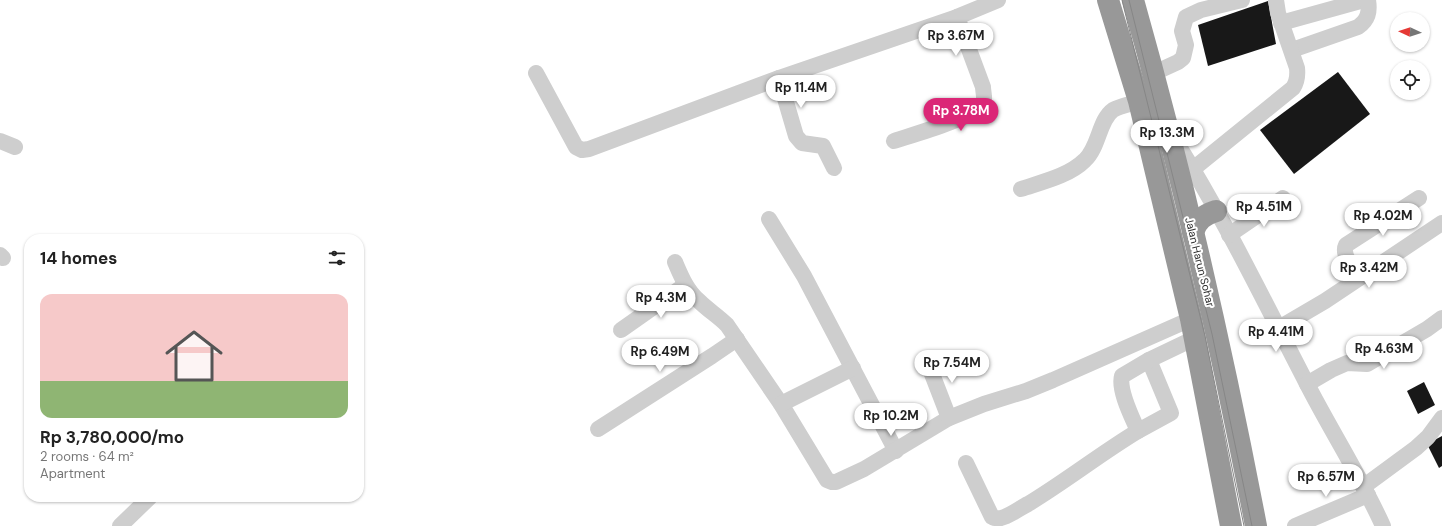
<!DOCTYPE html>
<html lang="en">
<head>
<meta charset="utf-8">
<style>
  body { margin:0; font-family:"DM Sans",sans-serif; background:#f6f6f6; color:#222; height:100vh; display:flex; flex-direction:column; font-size:15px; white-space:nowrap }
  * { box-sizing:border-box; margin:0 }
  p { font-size:13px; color:#767676 }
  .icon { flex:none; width:22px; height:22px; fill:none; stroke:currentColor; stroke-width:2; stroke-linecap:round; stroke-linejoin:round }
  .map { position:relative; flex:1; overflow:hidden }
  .panel { position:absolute; left:24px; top:234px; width:340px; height:268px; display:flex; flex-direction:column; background:#fff; border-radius:16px; box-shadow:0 1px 3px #0004 }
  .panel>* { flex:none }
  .needle { width:26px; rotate:273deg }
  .buttons { position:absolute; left:1390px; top:12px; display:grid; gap:8px }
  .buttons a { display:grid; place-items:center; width:40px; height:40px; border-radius:50%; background:#fff; box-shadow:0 1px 3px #0004; font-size:20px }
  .price { position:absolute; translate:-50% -34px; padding:0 9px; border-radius:14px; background:#fff; color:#222; font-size:13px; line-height:26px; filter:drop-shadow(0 1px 2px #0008) }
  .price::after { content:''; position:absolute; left:50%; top:24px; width:12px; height:9px; margin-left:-6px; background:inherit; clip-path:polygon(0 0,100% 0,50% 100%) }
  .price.selected { background:#db2777; color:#fff }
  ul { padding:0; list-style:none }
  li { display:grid; align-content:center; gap:8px; height:212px; padding:0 16px }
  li+li { border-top:1px solid #e0e0e0 }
  li span { display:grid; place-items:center; height:124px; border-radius:12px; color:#555 }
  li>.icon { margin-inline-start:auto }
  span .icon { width:72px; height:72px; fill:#fffc; stroke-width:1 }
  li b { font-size:17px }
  h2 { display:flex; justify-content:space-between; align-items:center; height:48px; padding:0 16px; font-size:17px }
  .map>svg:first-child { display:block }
</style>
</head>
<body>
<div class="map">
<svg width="1442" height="526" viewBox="0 0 1442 526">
  <rect width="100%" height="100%" fill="#fff"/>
  <g fill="#181818">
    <polygon points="1268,1 1276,44 1208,66 1198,25"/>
    <polygon points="1338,72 1370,114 1294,174 1260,130"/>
    <polygon points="1424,382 1435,405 1418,414 1407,391"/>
    <polygon points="1442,436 1442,466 1439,468 1427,444"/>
  </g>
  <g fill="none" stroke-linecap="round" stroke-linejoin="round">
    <g stroke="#cecece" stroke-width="16">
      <polyline points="1281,23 1364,0"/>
      <path d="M 1292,50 L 1358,27 C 1368,20 1370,12 1368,0"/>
      <polyline points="536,73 576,147 582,150 589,149 779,78 957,17 998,0"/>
      <polyline points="1154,73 1178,62 1183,58 1186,45 1182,31 1186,17 1201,10 1242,0"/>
      <polyline points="779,78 796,136 802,143 823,146 834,168"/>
      <path d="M 1175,140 C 1224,218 1264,301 1306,382 C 1331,431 1361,477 1383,526"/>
      <polyline points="0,141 15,147"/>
      <path d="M 894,141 C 912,135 972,118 982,105 C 986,100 983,92 983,87 L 957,17"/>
      <path d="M 1193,169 L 1293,88 C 1297,82 1298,77 1297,68 L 1278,13 L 1276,0"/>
      <path d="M 1021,189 C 1042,182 1069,176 1085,160 C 1099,147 1099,120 1113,110 C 1120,106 1131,104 1139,101"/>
      <polyline points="769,219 804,276 896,451"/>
      <polyline points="1229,235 1283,198"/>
      <polyline points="0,255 3,258"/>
      <path d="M 675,262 C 681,276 687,291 699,301 C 708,310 718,316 727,325 L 781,404 L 827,480 L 832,482 L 836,482 L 864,469 L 949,418 L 984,404 L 1026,391 L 1053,380 L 1191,319"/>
      <path d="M 1359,278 C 1354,269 1341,255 1346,245 L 1419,198"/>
      <polyline points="1279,328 1325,301 1442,223"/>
      <polyline points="621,330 685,285"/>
      <polyline points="927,361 949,418"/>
      <polyline points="1307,384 1331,370 1347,363 1367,364 1427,329 1442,318"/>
      <polyline points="781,404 853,368"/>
      <polyline points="598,429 712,356 737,339"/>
      <polyline points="1138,431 1171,413 1149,360"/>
      <path d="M 966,463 L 992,517 C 995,518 997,519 1001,518 C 1010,516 1020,508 1028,504 C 1066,481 1100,454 1138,431 C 1132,417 1118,390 1122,376 L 1149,360 L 1195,338"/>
      <polyline points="1363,487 1416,448 1428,437 1442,418"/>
      <polyline points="120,526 150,497"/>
      <polyline points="1295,526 1368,495"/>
    </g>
    <g stroke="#989898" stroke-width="22">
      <polyline points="1108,0 1139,101 1191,319 1231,526"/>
      <path d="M 1133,0 C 1182,173 1222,349 1256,526"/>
      <path d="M 1193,232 C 1197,220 1204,215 1216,211"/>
    </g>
    <g stroke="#868686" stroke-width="1">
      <polyline points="1122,0 1205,336 1244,526"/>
      <polyline points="1129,0 1212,334 1252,526"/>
    </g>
  </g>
  <g text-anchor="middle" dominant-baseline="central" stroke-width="4" stroke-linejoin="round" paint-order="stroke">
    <g font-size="11" fill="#313131" stroke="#fff">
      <text transform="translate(1200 262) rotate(76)">Jalan Harun Sohar</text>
    </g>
  </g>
</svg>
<div class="buttons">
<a><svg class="needle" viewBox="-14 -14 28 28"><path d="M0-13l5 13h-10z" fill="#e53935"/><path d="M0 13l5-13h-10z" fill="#767676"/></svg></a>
<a><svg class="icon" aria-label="locate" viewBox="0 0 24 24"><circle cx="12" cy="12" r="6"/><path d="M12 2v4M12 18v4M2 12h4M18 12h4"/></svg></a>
</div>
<b class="price" style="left:956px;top:57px">Rp 3.67M</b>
<b class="price" style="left:801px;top:109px">Rp 11.4M</b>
<b class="price selected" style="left:961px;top:132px">Rp 3.78M</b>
<b class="price" style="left:1167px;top:154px">Rp 13.3M</b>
<b class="price" style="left:1264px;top:228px">Rp 4.51M</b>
<b class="price" style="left:1383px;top:237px">Rp 4.02M</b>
<b class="price" style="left:1369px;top:289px">Rp 3.42M</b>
<b class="price" style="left:661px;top:319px">Rp 4.3M</b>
<b class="price" style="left:1276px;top:353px">Rp 4.41M</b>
<b class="price" style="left:1384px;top:370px">Rp 4.63M</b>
<b class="price" style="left:660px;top:373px">Rp 6.49M</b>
<b class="price" style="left:952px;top:384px">Rp 7.54M</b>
<b class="price" style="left:891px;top:437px">Rp 10.2M</b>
<b class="price" style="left:1326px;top:498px">Rp 6.57M</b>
<section class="panel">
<h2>14 homes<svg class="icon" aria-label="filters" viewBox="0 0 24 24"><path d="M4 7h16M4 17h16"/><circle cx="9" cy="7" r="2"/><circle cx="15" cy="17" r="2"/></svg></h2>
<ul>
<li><span style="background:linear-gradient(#f6c9c9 70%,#8fb573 0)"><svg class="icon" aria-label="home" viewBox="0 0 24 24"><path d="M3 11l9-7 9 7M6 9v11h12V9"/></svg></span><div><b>Rp 3,780,000/mo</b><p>2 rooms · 64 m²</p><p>Apartment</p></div></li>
</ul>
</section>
</div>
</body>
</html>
